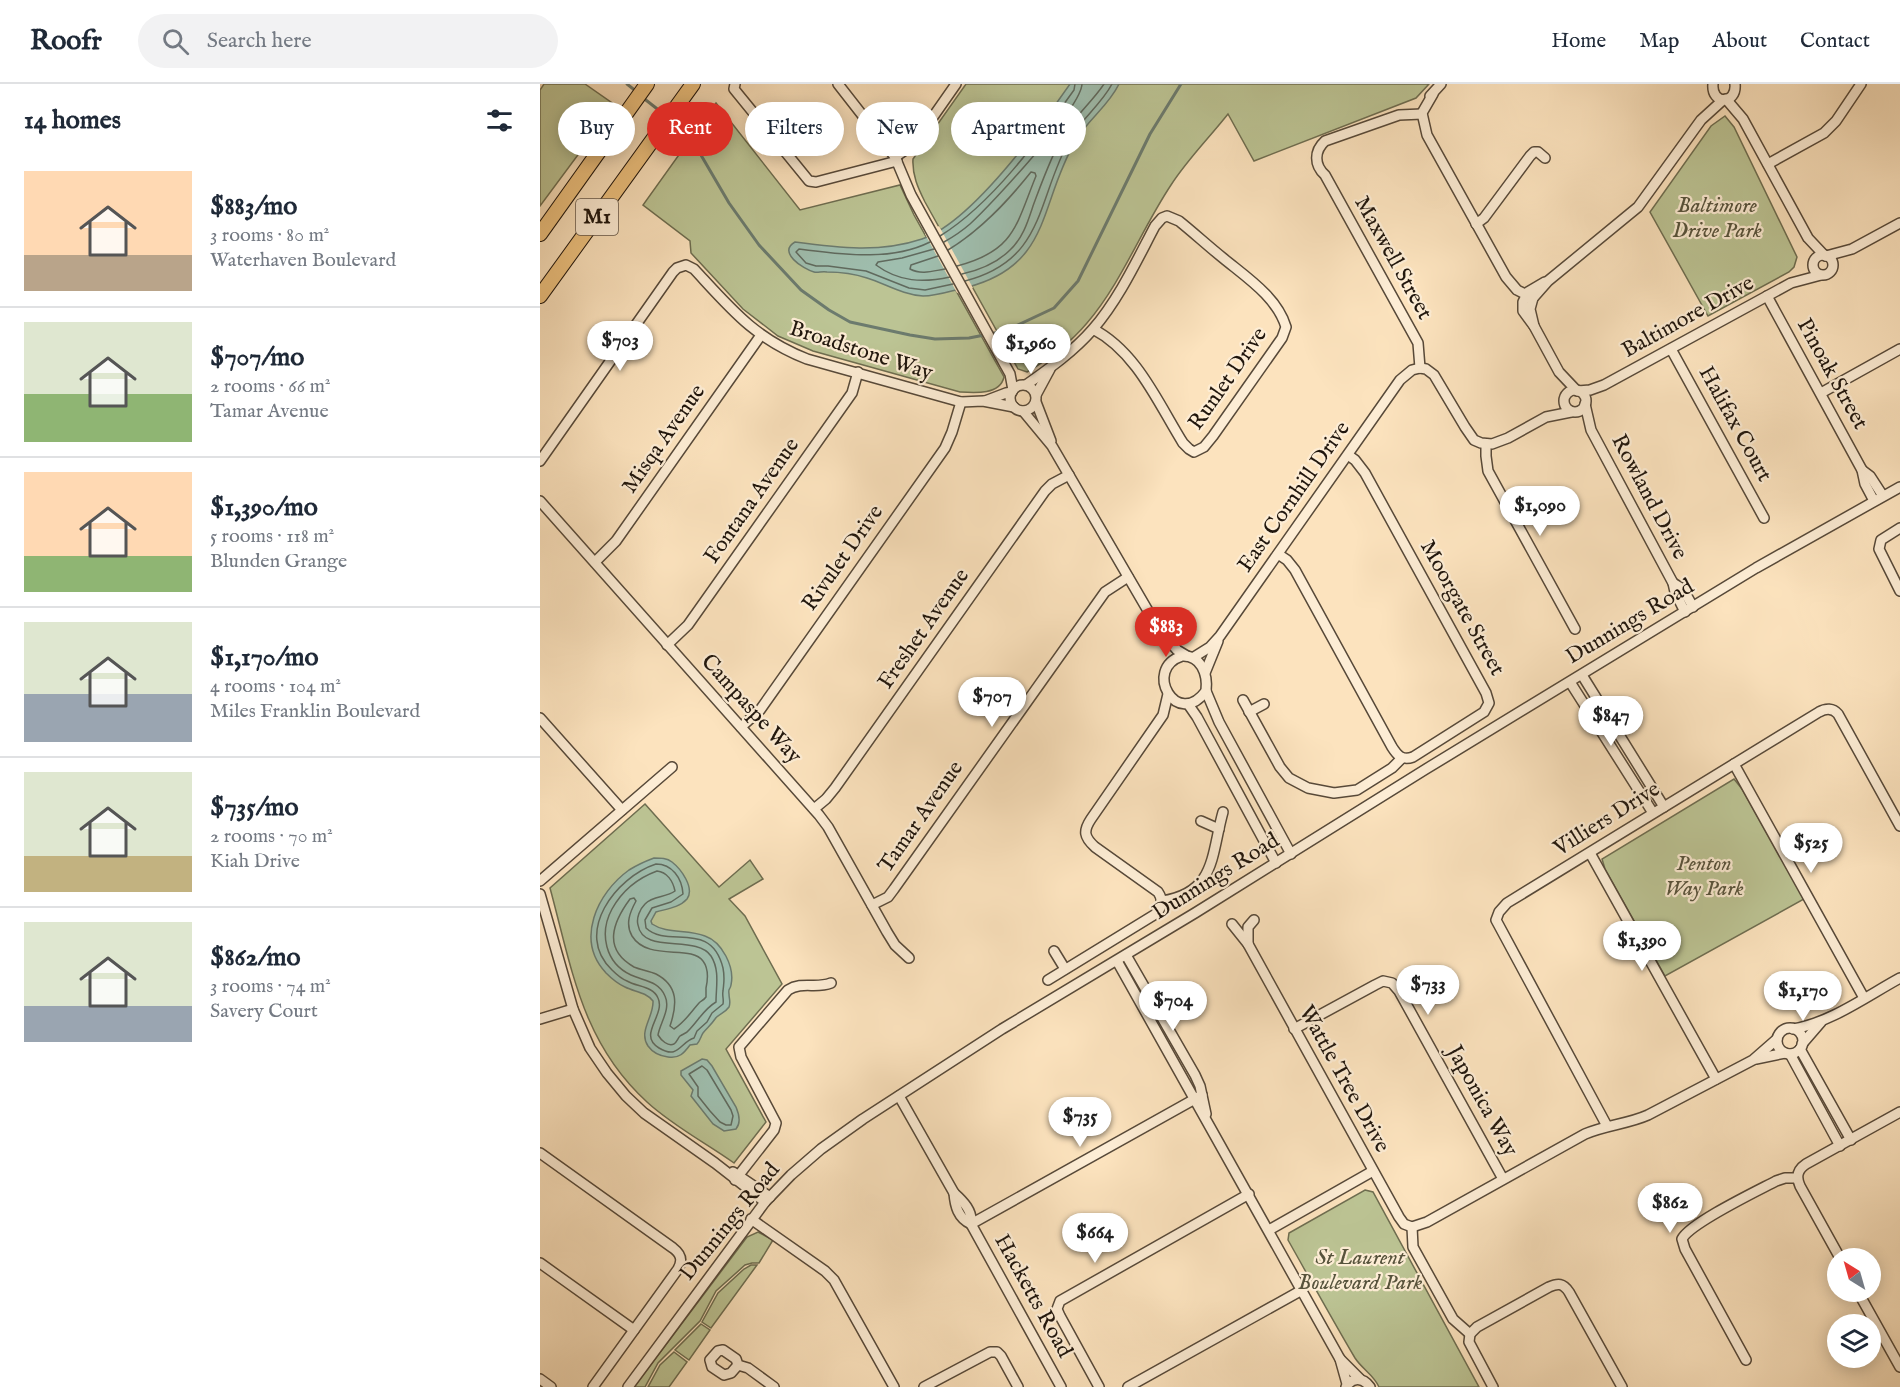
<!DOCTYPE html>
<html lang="en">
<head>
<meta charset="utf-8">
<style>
  body { margin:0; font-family:"IM FELL English",serif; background:#f2f2f3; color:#1f2937; height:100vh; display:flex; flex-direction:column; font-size:22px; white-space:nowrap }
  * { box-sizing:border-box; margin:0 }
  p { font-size:20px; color:#747a83 }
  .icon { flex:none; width:33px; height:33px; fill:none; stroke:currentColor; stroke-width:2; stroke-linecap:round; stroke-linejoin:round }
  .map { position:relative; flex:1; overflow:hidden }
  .sheet { display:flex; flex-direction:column; background:#fff; width:540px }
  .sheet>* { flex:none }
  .guide { position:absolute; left:18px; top:18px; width:570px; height:54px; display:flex; gap:12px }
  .needle { width:39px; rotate:323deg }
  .buttons { position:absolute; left:1287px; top:1164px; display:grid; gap:12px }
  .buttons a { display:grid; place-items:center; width:54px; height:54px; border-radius:50%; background:#fff; box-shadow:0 3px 15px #0003; font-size:30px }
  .price { position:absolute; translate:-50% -51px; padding:0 14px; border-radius:21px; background:#fff; color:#222; font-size:20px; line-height:39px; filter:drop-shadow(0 2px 3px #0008) }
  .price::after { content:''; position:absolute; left:50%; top:36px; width:18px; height:14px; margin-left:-9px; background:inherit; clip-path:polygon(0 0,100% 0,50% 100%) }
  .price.selected { background:#d93025; color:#fff }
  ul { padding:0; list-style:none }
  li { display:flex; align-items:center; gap:18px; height:150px; padding:0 24px }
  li+li { border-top:2px solid #e0e1e3 }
  li span { display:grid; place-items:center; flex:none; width:168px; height:120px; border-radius:0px; color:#555 }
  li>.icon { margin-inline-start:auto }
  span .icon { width:72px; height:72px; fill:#fffc; stroke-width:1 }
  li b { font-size:26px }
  h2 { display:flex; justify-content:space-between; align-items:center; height:72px; padding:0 24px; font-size:26px }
  .tag { padding:0 21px; border-radius:27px; background:#fff; box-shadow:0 3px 15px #0003; font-size:21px; line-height:54px }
  .tag.selected { background:#d93025; color:#fff }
  header { display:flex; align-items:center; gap:36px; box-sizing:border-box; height:84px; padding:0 30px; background:#fff; border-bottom:2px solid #e0e1e3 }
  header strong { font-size:28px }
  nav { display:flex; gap:33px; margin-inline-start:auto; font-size:21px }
  .search { width:420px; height:54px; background:#f2f2f3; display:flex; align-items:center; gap:15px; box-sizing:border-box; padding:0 21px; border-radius:33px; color:#747a83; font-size:22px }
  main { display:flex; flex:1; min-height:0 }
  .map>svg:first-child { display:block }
</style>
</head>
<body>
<header>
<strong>Roofr</strong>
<div class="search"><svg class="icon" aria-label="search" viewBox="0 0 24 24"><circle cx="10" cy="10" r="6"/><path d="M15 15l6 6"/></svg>Search here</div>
<nav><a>Home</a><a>Map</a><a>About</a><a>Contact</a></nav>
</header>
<main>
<section class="sheet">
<h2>14 homes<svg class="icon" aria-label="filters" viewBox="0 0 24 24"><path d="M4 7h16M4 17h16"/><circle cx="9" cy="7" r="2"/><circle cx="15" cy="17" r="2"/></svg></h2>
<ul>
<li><span style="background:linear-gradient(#ffd9b3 70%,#b9a48a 0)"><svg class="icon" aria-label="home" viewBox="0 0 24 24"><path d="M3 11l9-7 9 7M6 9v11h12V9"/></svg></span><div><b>$883/mo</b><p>3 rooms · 80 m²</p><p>Waterhaven Boulevard</p></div></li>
<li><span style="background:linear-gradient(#dfe7d0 60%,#8fb573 0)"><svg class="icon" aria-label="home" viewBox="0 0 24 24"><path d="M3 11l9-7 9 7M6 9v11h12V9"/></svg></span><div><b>$707/mo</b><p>2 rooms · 66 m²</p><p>Tamar Avenue</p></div></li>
<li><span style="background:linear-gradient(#ffd9b3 70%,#8fb573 0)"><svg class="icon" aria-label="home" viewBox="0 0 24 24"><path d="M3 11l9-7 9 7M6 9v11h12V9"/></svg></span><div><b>$1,390/mo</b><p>5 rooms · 118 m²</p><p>Blunden Grange</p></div></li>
<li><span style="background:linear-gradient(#dfe7d0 60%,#9aa5b1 0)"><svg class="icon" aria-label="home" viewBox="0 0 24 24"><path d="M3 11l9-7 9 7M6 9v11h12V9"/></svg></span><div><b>$1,170/mo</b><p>4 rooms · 104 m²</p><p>Miles Franklin Boulevard</p></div></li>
<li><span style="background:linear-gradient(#dfe7d0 70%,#c2b280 0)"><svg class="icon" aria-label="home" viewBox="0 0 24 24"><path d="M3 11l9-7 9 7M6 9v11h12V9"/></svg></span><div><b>$735/mo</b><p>2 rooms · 70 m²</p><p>Kiah Drive</p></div></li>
<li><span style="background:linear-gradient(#dfe7d0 70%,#9aa5b1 0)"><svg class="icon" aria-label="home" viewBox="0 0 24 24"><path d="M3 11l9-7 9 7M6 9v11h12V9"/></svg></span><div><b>$862/mo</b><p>3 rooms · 74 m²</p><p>Savery Court</p></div></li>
</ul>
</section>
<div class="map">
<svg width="1360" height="1303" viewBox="0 0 1360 1303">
  <rect width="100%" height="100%" fill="#fce3be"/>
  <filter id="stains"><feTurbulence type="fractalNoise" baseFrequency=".00333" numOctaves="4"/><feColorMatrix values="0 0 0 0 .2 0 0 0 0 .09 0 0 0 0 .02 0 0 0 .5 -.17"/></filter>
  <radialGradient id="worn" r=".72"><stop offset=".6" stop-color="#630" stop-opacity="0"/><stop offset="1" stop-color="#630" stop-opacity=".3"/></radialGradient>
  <g fill="#bcc494" stroke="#6e6d50" stroke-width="1.5">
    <polygon points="4,0 45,0 75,21 0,122 0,6"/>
    <path d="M 426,0 L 889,0 L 876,14 L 714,77 L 688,30 C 669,54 647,76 631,101 C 601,146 582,198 547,239 C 531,258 509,275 487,288 L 478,285 L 385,118 C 378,104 372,91 373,75 Z"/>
    <path d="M 176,19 L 260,126 L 360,101 L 374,131 L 464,293 C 460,311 435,309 420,308 L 273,267 L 238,252 L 203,225 L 151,169 L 150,157 L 103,121 Z"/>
    <polygon points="1185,32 1194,43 1257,173 1254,183 1249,188 1168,232 1110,128 1171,42"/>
    <polygon points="1194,695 1202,705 1264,815 1125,892 1065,785 1062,775"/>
    <path d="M 105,720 L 179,803 L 210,776 L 223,795 L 189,815 L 205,832 L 242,900 L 186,965 L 226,1038 L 194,1079 C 166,1059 133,1042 107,1018 C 42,959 32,885 10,804 Z"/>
    <path d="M 825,1106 L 833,1108 L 939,1303 L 839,1303 C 834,1291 822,1285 815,1274 C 792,1235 770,1195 748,1156 L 749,1149 Z"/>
    <polygon points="218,1148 233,1156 219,1179 212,1179 205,1181 176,1207 160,1237 118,1279 105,1303 94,1303 207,1153"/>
    <polygon points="211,1181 217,1181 171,1244 162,1238 178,1209 204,1185"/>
    <polygon points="161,1240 170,1246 149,1276 135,1266"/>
    <polygon points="134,1268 147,1278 129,1303 108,1303 120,1281"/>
  </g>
  <g fill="#9fbeae" stroke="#6c7b6e" stroke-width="1.5">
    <path d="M 530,0 L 579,0 C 568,23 547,36 535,58 C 499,119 512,181 428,203 C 414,206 397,212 383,212 C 363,211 346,200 327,194 C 315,190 300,188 287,188 C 282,187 278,189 274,188 C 263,185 237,168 255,158 C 299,164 340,169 382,155 C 432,138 500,43 530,0 Z"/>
    <path d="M 114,774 C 121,774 127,774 132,778 C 141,785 155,804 147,815 C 139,824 126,825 116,828 L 111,837 L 112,840 C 127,850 148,845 165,852 C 182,858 195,883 191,901 C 190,907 188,903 189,910 C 189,915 191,918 189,923 C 185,929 178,930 175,935 C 171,941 168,943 163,949 C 161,952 160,957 157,960 L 150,961 C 144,969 139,975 128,973 C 120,972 113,969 108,962 C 98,947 114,933 113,917 C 106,908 95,908 85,903 C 78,900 71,894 66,889 C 35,856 57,809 89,786 C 97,781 106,777 114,774 Z"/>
    <path d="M 162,975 L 167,976 L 172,982 L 196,1023 C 199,1030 201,1039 196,1045 L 184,1047 L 173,1040 L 151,1012 L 153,1006 L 141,991 L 141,987 Z"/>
  </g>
  <polygon fill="#fce3be" points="399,142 433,204 417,209 385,150"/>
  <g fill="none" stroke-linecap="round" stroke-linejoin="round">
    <g stroke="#606a5e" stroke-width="1.5">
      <path d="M 400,152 C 452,120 499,55 534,6 L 535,0"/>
      <path d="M 390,158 C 350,178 301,170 259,165 L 256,168 L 266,179 L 276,182 L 288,182 L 326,187 L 369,204 L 385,206 L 413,200"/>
      <path d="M 404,158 C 413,153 422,147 430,140 C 452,120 541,24 542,0"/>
      <path d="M 394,165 L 362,174 L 338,178 L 336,181 C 359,198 383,199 410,193"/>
      <path d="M 408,166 C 441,146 467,118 491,88 L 495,89 L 496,92 C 476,141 475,167 417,182"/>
      <path d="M 398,172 L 371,181 L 370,185 C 381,191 393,187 405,185"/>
      <path d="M 422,190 C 440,186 457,179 470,166 C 483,154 488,137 493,122 C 502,98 511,72 524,50 C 535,32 552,18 564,0"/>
      <path d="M 425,197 C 506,176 496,116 530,55 C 541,35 561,21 572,0"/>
      <path d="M 116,780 C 132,780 142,794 143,810 L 131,818 L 112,824 L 105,836 L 106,844 C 128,865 171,835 183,884 C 185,894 184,897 183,907 C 182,912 184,915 183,920 L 172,929 L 167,938 L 157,947 L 154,954 C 140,958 139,976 119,964 C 97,951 126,931 118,914 C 113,902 97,903 87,897 C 82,895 76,890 72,886 C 33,849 76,793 116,780 Z"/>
      <path d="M 117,787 C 127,788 133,797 135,807 C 126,814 113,811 105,820 C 100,825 96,834 98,841 C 103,871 156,850 171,872 C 180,886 176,903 176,918 C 164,925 158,937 149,946 C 147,949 143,950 140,952 C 138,954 137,958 134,960 C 128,963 121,956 118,951 C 120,939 131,925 125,912 C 119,897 104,897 91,891 C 65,879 59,849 72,825 C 82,807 98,794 117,787 Z"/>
      <path d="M 94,814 L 96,817 C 90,828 85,840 92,852 C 108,878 151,860 163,877 C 169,885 168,895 166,904 C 166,904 166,912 166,913 C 164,916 161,917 159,919 C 151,928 145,938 134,945 L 130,942 C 137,921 139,902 116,890 C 109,887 101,886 94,883 C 62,865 73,838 90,815 Z"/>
      <polygon points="162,982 167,986 191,1026 193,1032 191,1041 186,1041 180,1038 170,1027 158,1012 158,1003 149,990"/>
    </g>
    <g stroke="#6c7b6e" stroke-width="3">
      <polyline points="87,0 97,8"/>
      <polyline points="102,13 125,31"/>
      <polyline points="133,37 151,54 189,119 219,161 261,206 289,226 310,238 370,251 395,255 429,254 465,247 514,224 538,197 610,50 641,0"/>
    </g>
    <g stroke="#574939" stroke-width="12">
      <g id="minor">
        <polyline points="195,0 194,5 269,97 276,98 357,77"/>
        <polyline points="298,0 355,73 371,111 470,290 473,306"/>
        <path d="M 1173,0 C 1171,21 1197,21 1195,0"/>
        <polyline points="893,10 882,29 887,51 966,193 977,206 993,214"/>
        <polyline points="890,12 901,0"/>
        <polyline points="1186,15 1203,35 1268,154 1285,172"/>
        <polyline points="355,73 374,60 416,0"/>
        <polyline points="1228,80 1284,49 1296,37 1321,0"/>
        <polyline points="936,140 944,134 990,72 994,68 998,68 1005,74"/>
        <circle cx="1283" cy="181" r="10"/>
        <polyline points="1286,172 1312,165 1360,139"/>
        <polyline points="1005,198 988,208 983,218 983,227 994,242 1019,288 1037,307"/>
        <polyline points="1227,212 1322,386 1325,400 1334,417"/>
        <polyline points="994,242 990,225 993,214 1008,197 1098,123 1161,36 1183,16"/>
        <polyline points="1131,265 1224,434"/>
        <path d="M 880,284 L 878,259 L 785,91 C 774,81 774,67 785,57 L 859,31 L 882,30"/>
        <polyline points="880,284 886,285 894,291 925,343 934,356 941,359 952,360 968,354 1006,333 1031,328"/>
        <circle cx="483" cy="314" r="13"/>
        <path d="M 486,301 C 510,284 534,267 553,245 C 579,215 597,176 615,142 L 622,134 L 627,132 L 639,137 C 654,149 668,162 683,174 C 706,193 737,213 746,243 L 742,254 L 673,352 L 664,363 L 654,368 L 649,365 L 643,359 C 618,319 597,268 553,245"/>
        <circle cx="1035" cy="317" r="11"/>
        <polyline points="1038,307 1050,306 1064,301 1251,199 1281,191"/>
        <polyline points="1281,309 1360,265"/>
        <polyline points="496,311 510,285"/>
        <polyline points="445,317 466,309 472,308"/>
        <polyline points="496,318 511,357"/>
        <polyline points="1045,320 1051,346 1133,499 1135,508 1145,528"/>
        <polyline points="483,327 512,362 618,544 637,566 647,572"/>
        <polyline points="946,360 946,372 948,387 1035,545"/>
        <path d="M 0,377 L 133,188 L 137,184 L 146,181 L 154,185 C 191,225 214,254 267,275 L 421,318 L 443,317 L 474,323"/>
        <polyline points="1322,386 1330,392 1343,412"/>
        <polyline points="0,417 279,731 288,743 347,848 355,861 369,874"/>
        <polyline points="1360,444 1341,456 1339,465 1360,507"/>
        <path d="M 738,470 L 747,476 L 755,486 L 852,663 C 857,671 862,677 873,673 L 944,628 L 949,619 L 946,609 L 825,389 L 815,376 L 808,371"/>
        <polyline points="55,478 76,457 221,251"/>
        <polyline points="1133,499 1143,505 1153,523"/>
        <polyline points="127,561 148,541 312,309 318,288"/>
        <path d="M 642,572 C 661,571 668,590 666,607 C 637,646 602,585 642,572 Z"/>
        <polyline points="654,573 670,563 680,552 860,296 872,286 880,284"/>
        <polyline points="665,589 678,557"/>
        <polyline points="1042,591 1124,723"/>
        <polyline points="1030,598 1113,729"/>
        <polyline points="666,607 679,638 751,770"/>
        <polyline points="703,616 740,683 749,694 768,704 794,709 817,706 852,684 862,674"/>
        <polyline points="648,620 657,633 736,779"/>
        <polyline points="709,628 724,620"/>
        <polyline points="0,634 82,726"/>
        <polyline points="201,643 220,626 405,364 412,348 421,318"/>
        <polyline points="1194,680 1324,914"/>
        <polyline points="274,725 286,715 295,704 505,407 512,400 529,391"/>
        <polyline points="661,737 679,745"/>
        <polyline points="1050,769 1176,995"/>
        <polyline points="0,797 132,683"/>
        <polyline points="0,810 33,925 50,964 67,989 86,1012 104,1029 175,1079 225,1118"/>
        <path d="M 622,817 C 676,809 671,771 683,728"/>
        <polyline points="332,821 348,813 354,805 565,508 588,493"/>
        <polyline points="692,840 708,860 859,1133 864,1140 872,1143"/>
        <polyline points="708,860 708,843 714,836"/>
        <polyline points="514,867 525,885"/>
        <polyline points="586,871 655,991 660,1002 666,1030"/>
        <polyline points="577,877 800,1275 807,1300"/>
        <path d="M 508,896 L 614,831 C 622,825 624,817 618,808 L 555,763 C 544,753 543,747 551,735 L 623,631 L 628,610"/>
        <polyline points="0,935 33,925"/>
        <circle cx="1250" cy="957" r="13"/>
        <polyline points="754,945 835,901 843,897 852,899 859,907 963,1095"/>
        <path d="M 1253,945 C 1290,939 1327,912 1360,894"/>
        <polyline points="1262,960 1281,938"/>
        <polyline points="1260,965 1311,1056"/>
        <polyline points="1250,970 1300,1062"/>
        <polyline points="1216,975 1245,969"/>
        <path d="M 359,1012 L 414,1109 C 423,1117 433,1127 431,1140 L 521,1303"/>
        <path d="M 1067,1042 L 956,836 L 959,828 L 967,819 L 1279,628 C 1286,624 1293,624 1298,630 L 1360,742"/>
        <path d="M 0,1069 L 133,1164 C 141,1170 143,1176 138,1185 L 53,1303"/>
        <polyline points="193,1088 230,1113"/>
        <path d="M 195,1096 L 234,1046 L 236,1039 L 201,973 L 199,963 L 248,906 C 262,897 276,905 291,899"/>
        <path d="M 414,1109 C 415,1122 418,1134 431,1140"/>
        <polyline points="211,1135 285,1187 294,1196 354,1303"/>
        <polyline points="431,1140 662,1011"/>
        <path d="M 872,1143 L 887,1138 L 1045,1050 C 1066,1041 1088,1040 1108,1031 L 1213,976 L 1237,955"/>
        <polyline points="872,1143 873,1163 913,1235 930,1250"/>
        <polyline points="729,1146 833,1087"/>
        <path d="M 1300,1174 L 1260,1102 C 1256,1093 1257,1086 1266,1080 L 1360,1028"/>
        <polyline points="0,1179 94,1246"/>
        <polyline points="1318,1208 1360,1283"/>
        <path d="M 930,1250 L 937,1243 L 1009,1203 C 1018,1199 1023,1199 1029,1208 L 1082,1303"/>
        <polyline points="930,1250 929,1258 953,1303"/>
        <polyline points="800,1275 820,1295"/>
        <path d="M 1206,1276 L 1145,1165 L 1142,1155 C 1150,1139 1217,1107 1236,1097 L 1245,1094 L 1257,1094"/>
        <polyline points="198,1281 191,1289 184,1291 172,1283 170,1276 178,1267 183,1266 196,1275 198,1281 208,1284 234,1303"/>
        <polyline points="0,1295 11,1303"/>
        <polyline points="88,1303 225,1118 251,1091 281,1065 323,1035 462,945 655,829 886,685 1216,484 1360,403"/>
        <polyline points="384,1303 450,1268 457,1268 461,1272 478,1303"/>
        <polyline points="559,1303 520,1232 517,1225 520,1217 709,1110"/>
        <polyline points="588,1303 762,1206"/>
        <path d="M 806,1303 C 812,1293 823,1293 830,1303"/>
      </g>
    </g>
    <g stroke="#20160d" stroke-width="16">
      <g id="highway">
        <polyline points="0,150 107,0"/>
        <polyline points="0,212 153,0"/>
      </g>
    </g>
    <use href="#minor" stroke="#fdedd5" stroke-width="9"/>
    <use href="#highway" stroke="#eec27f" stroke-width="14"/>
  </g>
  <g text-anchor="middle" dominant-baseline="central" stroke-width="4.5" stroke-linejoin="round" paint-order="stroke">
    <rect fill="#fdedd5" stroke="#625649" stroke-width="1.5" x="36" y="115" width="42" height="36" rx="4.5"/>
    <g font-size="21" font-weight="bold" fill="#20160d">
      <text x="57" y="133">M1</text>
    </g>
    <g font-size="22" font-style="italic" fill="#57533c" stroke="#fdedd5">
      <text x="1177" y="122">Baltimore<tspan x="1177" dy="25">Drive Park</tspan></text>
      <text x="1164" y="780">Penton<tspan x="1164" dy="25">Way Park</tspan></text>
      <text x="820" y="1174">St Laurent<tspan x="820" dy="25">Boulevard Park</tspan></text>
    </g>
    <g font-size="22" fill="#20160d" stroke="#fdedd5">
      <text transform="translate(853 174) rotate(61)">Maxwell Street</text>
      <text transform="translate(1148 233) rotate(-29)">Baltimore Drive</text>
      <text transform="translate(321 267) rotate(18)">Broadstone Way</text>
      <text transform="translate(1292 290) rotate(61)">Pinoak Street</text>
      <text transform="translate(688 295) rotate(-55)">Runlet Drive</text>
      <text transform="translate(1195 340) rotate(61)">Halifax Court</text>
      <text transform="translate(124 355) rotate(-55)">Misqa Avenue</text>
      <text transform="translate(754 413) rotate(-55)">East Cornhill Drive</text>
      <text transform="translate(1109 413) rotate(62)">Rowland Drive</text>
      <text transform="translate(212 417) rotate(-55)">Fontana Avenue</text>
      <text transform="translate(303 474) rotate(-55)">Rivulet Drive</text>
      <text transform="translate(922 524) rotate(61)">Moorgate Street</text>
      <text transform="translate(1090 538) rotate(-31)">Dunnings Road</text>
      <text transform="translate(384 545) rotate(-55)">Freshet Avenue</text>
      <text transform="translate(211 625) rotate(48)">Campaspe Way</text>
      <text transform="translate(381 733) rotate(-55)">Tamar Avenue</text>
      <text transform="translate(1067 735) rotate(-32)">Villiers Drive</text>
      <text transform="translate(676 793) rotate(-32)">Dunnings Road</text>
      <text transform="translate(804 995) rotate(61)">Wattle Tree Drive</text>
      <text transform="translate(942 1017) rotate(61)">Japonica Way</text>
      <text transform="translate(190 1138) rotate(-51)">Dunnings Road</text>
      <text transform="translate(493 1212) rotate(61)">Hacketts Road</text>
    </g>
  </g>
  <rect width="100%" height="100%" filter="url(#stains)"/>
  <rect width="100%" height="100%" fill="url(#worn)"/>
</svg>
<div class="buttons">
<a><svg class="needle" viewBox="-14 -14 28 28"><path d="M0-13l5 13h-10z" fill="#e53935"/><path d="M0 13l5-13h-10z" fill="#747a83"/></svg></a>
<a><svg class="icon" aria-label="layers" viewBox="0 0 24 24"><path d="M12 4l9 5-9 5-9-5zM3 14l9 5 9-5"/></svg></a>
</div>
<b class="price" style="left:80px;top:288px">$703</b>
<b class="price" style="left:491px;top:291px">$1,960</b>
<b class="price" style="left:1000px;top:453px">$1,090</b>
<b class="price selected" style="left:626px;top:574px">$883</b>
<b class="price" style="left:452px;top:644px">$707</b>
<b class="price" style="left:1071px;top:663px">$847</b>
<b class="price" style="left:1271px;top:790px">$525</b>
<b class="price" style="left:1102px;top:888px">$1,390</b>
<b class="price" style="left:888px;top:932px">$733</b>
<b class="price" style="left:1263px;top:938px">$1,170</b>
<b class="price" style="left:633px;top:948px">$704</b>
<b class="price" style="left:540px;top:1064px">$735</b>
<b class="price" style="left:1130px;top:1150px">$862</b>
<b class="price" style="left:555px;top:1180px">$664</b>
<div class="guide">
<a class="tag">Buy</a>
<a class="tag selected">Rent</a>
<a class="tag">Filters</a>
<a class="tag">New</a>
<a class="tag">Apartment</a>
</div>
</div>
</main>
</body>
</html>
